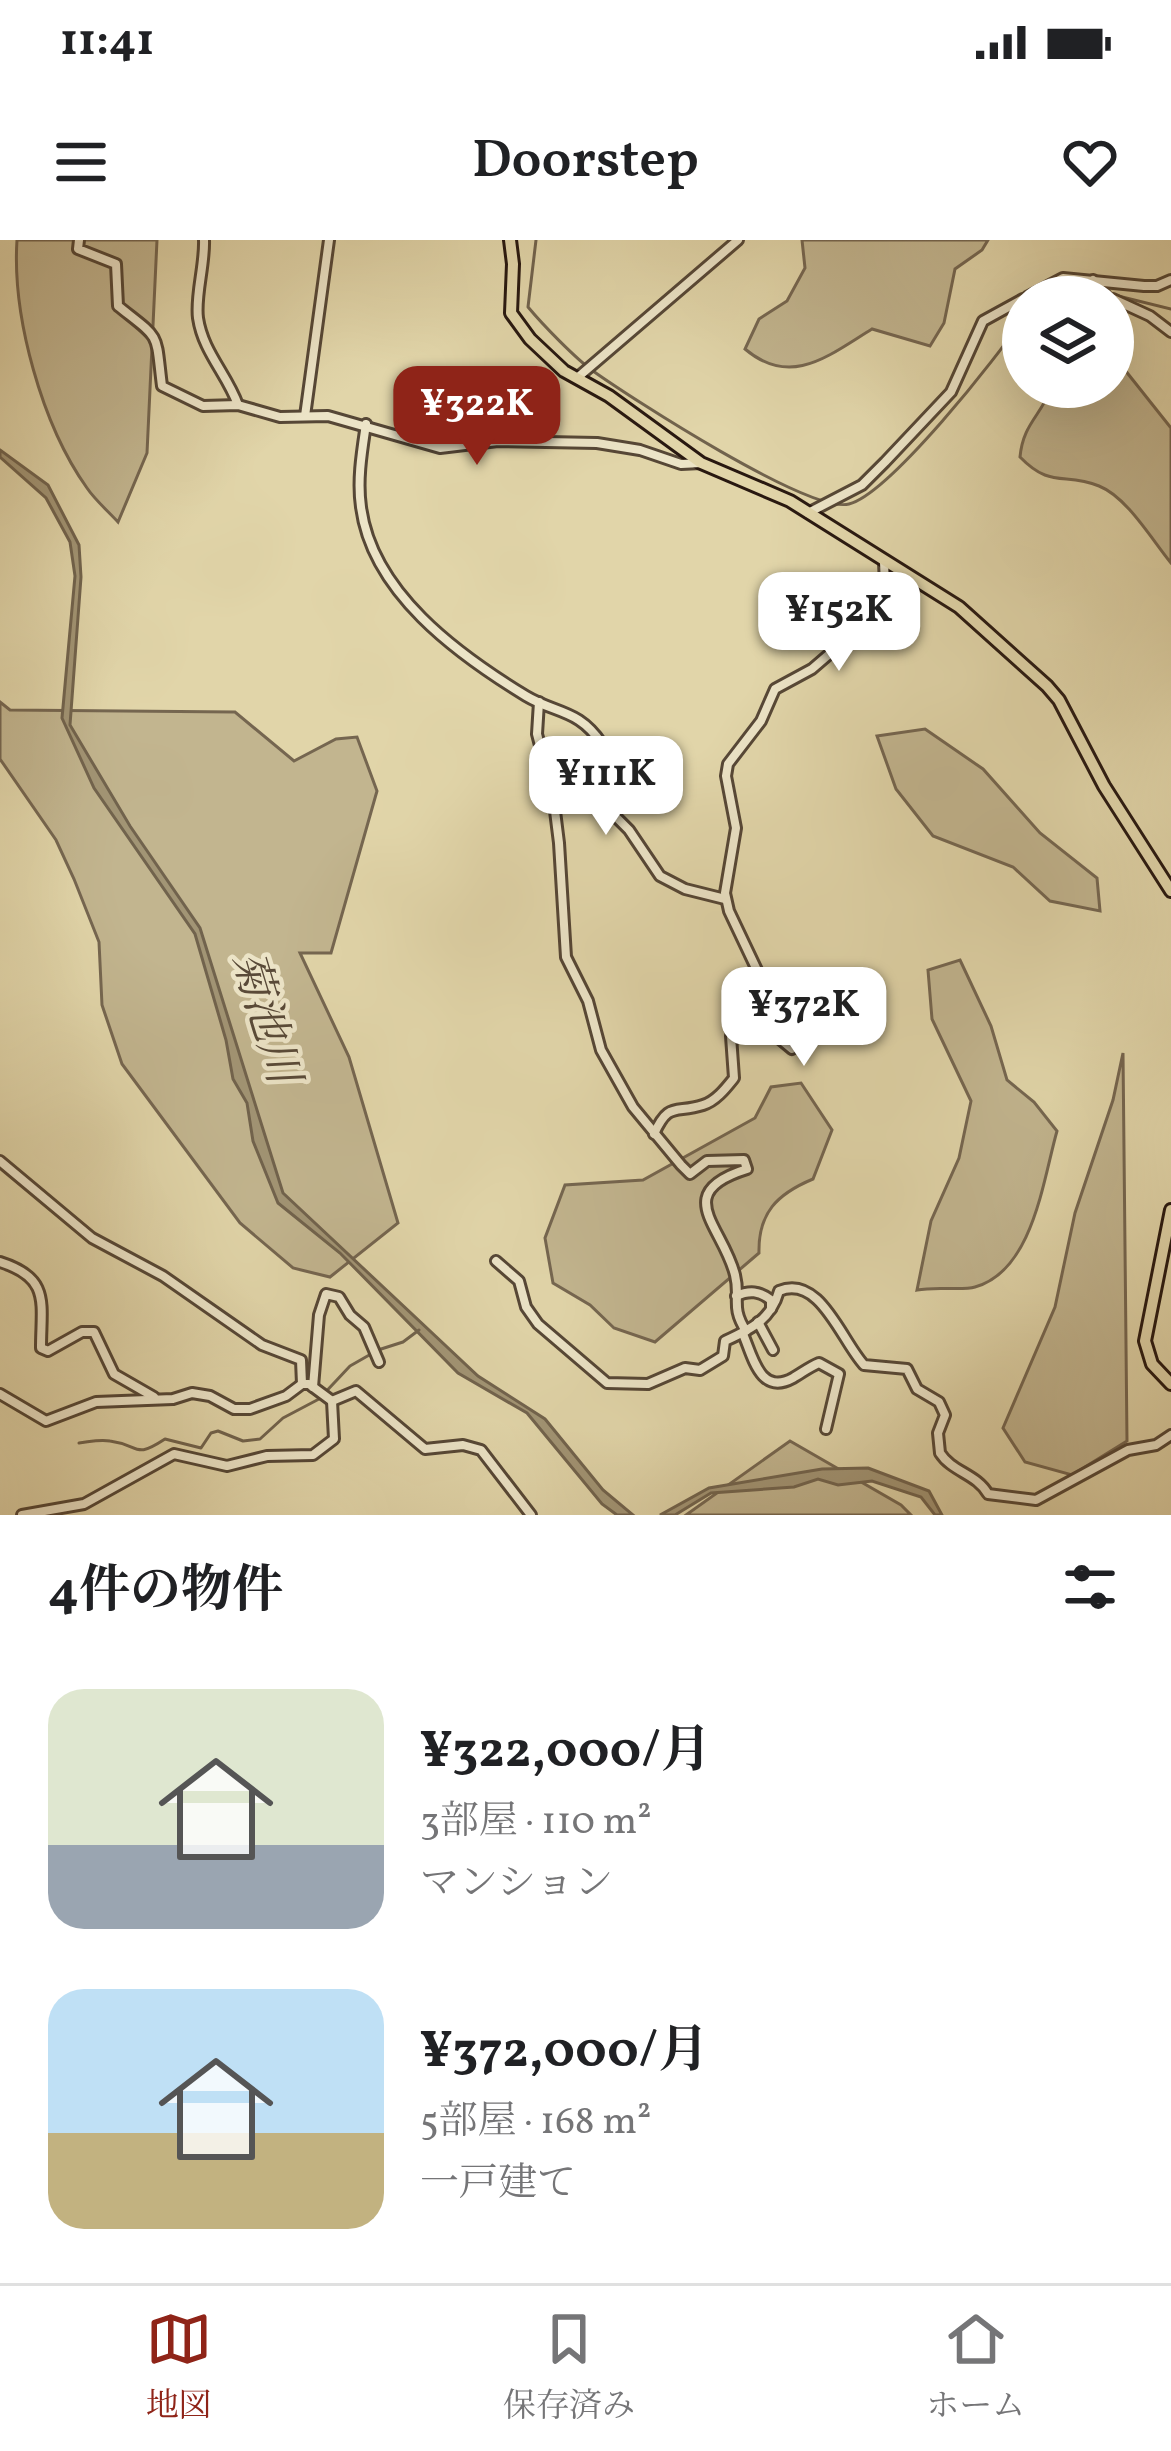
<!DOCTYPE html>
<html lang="ja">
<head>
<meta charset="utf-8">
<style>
  body { margin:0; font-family:Vollkorn,"Noto Serif JP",serif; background:#f6f6f6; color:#202124; height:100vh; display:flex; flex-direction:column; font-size:45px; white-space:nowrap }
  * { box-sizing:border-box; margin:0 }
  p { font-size:39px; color:#757577 }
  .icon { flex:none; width:66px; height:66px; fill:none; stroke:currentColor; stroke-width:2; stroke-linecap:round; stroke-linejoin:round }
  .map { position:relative; height:1275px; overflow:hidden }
  .details { display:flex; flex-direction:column; background:#fff; flex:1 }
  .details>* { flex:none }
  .buttons { position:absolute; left:1002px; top:36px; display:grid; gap:24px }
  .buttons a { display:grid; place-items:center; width:132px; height:132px; border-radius:50%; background:#fff; box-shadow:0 12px 48px #0002; font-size:60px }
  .price { position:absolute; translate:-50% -102px; padding:0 27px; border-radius:24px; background:#fff; color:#222; font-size:39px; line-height:78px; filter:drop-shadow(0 3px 6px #0008) }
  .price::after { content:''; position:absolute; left:50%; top:72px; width:36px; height:27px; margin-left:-18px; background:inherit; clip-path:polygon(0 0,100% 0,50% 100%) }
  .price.current { background:#8f2418; color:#fff }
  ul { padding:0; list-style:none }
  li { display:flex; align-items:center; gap:36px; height:300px; padding:0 48px }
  li span { display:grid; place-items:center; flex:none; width:336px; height:240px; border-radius:36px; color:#555 }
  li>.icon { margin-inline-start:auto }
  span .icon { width:144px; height:144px; fill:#fffc; stroke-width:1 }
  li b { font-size:51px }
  h2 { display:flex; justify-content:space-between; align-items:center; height:144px; padding:0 48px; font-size:51px }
  .status { display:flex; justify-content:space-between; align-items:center; height:84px; padding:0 60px; background:#fff; direction:ltr }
  .status svg { height:33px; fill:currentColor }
  header { display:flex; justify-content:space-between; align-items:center; height:156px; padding:0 48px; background:#fff; font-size:54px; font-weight:600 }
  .tabs { display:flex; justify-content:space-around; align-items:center; height:168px; border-top:3px solid #e0e0e0; background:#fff; font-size:33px; color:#757577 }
  .tabs a { display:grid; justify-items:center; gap:6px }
  .tabs .current { color:#8f2418 }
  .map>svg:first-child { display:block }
</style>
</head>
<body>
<div class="status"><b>11:41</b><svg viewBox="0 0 49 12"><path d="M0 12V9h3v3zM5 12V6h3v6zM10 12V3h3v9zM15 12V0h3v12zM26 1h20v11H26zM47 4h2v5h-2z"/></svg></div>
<header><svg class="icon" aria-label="menu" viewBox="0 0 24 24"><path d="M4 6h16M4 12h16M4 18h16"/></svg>Doorstep<svg class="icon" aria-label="heart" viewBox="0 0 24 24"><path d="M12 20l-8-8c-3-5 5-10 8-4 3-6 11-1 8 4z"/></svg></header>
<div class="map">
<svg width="1171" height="1275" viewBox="0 0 1171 1275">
  <rect width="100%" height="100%" fill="#e1d5a9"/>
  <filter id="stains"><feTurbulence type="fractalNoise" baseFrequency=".00167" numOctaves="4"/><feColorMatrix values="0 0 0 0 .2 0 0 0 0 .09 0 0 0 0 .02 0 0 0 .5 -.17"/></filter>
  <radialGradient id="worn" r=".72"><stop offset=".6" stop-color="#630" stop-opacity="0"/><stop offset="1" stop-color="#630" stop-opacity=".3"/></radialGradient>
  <g fill="#c2b58f" stroke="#756650" stroke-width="3">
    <path d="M 17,0 L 157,0 L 147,213 L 118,282 C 108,271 95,260 87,248 C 42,185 12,77 17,0 Z"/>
    <path d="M 802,0 L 988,0 L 982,10 L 955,29 L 944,83 L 930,106 L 872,89 C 828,116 791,148 745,109 L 759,79 L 787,61 L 805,28 Z"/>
    <path d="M 1113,115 L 1171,188 L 1171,323 C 1152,300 1127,257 1099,246 C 1064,232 1051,249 1020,217 C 1023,184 1040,177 1052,147 L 1113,147 Z"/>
    <polygon points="0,462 10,470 235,472 294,521 336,499 357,497 377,551 331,713 300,713 349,817 398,983 330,1037 293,1028 240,983 122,824 102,765 99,702 74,639 56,600 0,519"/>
    <polygon points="925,489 983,529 1040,593 1097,638 1100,671 1050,661 1013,627 933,596 896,549 877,496"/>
    <path d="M 960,720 L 991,786 L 1007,840 L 1034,862 L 1057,891 C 1043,940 1033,1031 975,1047 C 962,1051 937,1046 917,1050 L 931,981 L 959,918 L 971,861 L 932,779 L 928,730 Z"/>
    <polygon points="1123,813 1127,1201 1072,1235 1025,1222 1003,1188 1055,1067 1075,973 1113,860"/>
    <path d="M 801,843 L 832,890 L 813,939 C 777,954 758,973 759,1013 L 655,1102 L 614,1088 L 590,1065 L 553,1043 L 545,998 L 565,945 L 643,940 L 755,878 L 771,847 Z"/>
    <polygon points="790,1201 901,1265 911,1275 686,1275"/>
  </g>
  <g fill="#a29575" stroke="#71634d" stroke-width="3">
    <polygon points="0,210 48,245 79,305 81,337 70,485 130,586 200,688 283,953 478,1136 545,1179 603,1250 633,1275 617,1275 602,1264 527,1173 458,1133 340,1013 278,963 253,901 247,863 233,839 226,800 195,694 94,548 62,478 75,336 70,302 46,258 0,217"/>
    <polygon points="868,1228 929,1251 942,1275 935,1275 921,1257 872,1241 838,1245 818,1239 794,1247 711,1253 675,1275 660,1275 709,1248 822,1229"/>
  </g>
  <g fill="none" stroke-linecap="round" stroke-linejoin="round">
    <g stroke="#71634d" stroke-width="3">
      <path d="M 536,0 L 528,67 C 543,85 575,118 593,131 C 631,158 810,274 849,264 C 889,254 999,116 1023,78"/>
      <polyline points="1106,53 1171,69"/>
      <polyline points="1042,57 1060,47 1097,51"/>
      <path d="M 79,1203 C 89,1202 99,1199 110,1201 C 141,1205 133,1220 165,1199 L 201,1208 L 211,1193 L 218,1191 L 243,1201 L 260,1199 L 283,1178 L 319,1159 L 350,1126 L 378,1110 L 403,1102 L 419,1090"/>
    </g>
    <g stroke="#564736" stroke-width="14">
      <g id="minor">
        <path d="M 79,0 L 78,9 L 116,24 L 118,66 C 162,101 155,90 162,146 L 203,166 L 238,165 L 280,177 L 328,176 L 440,208 L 498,201 L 597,203 L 640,210 L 681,224 L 701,223"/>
        <path d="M 204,0 C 205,25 195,56 198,78 C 203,112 227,134 238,165"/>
        <polyline points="1093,40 1107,57"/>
        <polyline points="1027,57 1063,38 1144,46 1157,46 1171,40"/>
        <polyline points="1113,59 1150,76 1171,92"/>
        <polyline points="577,138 738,0"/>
        <polyline points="305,176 329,0"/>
        <path d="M 366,184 C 362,211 357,240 361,267 C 372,352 457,414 526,456 C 556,474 579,469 602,504 L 590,551 L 629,590 L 660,636 L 685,649 L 725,659"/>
        <polyline points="808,273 862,245 885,222 951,152 983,81 1023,59"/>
        <path d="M 539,462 L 537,494 L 553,555 L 559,603 L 566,717 L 588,761 L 601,810 L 633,867 L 681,925 L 690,934 L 707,921 L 744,920 L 747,929 C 670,953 723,986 735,1035 C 741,1059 730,1066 746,1091"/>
        <path d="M 654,894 C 669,861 675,874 703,865 C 716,861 726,848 734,838 L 731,796 L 740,782 L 757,780 L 792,809 L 804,801 L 796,783 L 765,747 L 729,671 L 725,653 L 736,588 L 726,536 L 728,524 L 761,481 L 775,449 L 812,429 L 841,404 L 853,389 L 862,358 L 885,344 L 884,322"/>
        <polyline points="0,921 92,998 163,1036 262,1105 301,1120 302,1144"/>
        <path d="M 496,1021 L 519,1041 L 526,1067 L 538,1084 L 607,1143 L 648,1144 L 685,1128 L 700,1130 L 723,1116 L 725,1101 C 751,1089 771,1080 779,1051 C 820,1034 841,1100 864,1125 L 907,1129 L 917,1149 L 939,1162 L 945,1175 L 938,1193 L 940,1213 C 952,1232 977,1234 988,1254 L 1036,1260 L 1128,1210 L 1156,1205 L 1171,1195"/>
        <path d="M 0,1022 C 51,1038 41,1063 41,1108 L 48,1111 L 82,1092 L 94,1092 L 114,1134 L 154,1157"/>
        <path d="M 736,1056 C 750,1050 759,1051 771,1060 L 771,1069"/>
        <polyline points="758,1082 773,1110"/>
        <path d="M 743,1094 C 753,1117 760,1156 793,1138 C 802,1133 809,1127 819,1123 L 839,1134 L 826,1189"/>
        <polyline points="313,1147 319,1075 326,1054 339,1057 350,1075 364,1087 379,1122"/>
        <polyline points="0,1154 46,1181 96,1162 173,1159 192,1153 210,1156 234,1169 250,1169 286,1156 302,1144 309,1144 332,1161"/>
        <polyline points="332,1161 356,1151 425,1209 463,1205 481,1210 531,1275"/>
        <polyline points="22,1275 84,1264 174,1214 227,1226 267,1216 313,1215 334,1199 332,1161"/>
      </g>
    </g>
    <g stroke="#281810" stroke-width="16">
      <g id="major">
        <polyline points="510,0 513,24 511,73 530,99 564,131 609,156 701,223 790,261 959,367 1047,446 1059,460 1104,546 1171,651"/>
        <polyline points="1171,970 1145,1101 1152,1124 1171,1144"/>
      </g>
    </g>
    <use href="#minor" stroke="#ece4c7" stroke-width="8"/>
    <use href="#major" stroke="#e1d5a9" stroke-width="10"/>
  </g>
  <g text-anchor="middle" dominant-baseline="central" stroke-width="9" stroke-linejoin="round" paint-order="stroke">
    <g font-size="45" font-style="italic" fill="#594a38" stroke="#ece4c7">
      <text transform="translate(263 778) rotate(73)">菊池川</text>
    </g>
  </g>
  <rect width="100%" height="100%" filter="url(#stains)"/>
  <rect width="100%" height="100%" fill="url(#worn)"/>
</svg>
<div class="buttons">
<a><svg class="icon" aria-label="layers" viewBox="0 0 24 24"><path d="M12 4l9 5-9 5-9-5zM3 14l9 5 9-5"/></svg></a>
</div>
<b class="price current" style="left:477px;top:228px">¥322K</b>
<b class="price" style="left:839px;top:434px">¥152K</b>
<b class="price" style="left:606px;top:598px">¥111K</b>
<b class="price" style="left:804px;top:829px">¥372K</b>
</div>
<section class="details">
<h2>4件の物件<svg class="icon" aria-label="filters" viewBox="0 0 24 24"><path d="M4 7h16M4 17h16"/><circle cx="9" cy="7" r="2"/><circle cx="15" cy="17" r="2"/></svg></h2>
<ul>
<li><span style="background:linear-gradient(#dfe7d0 65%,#9aa5b1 0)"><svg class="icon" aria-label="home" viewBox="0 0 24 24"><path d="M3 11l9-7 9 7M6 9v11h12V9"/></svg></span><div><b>¥322,000/月</b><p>3部屋 · 110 m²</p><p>マンション</p></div></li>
<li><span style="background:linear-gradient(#bfe0f5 60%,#c2b280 0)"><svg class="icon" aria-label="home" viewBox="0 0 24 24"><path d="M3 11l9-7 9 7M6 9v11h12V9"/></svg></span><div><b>¥372,000/月</b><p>5部屋 · 168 m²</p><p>一戸建て</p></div></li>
</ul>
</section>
<nav class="tabs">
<a class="current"><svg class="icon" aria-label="map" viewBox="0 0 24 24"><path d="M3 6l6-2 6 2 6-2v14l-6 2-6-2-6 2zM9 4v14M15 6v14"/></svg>地図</a>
<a><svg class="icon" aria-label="saved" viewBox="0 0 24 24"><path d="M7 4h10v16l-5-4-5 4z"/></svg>保存済み</a>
<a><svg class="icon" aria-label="home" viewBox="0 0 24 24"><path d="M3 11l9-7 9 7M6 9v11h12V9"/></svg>ホーム</a>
</nav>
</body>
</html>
